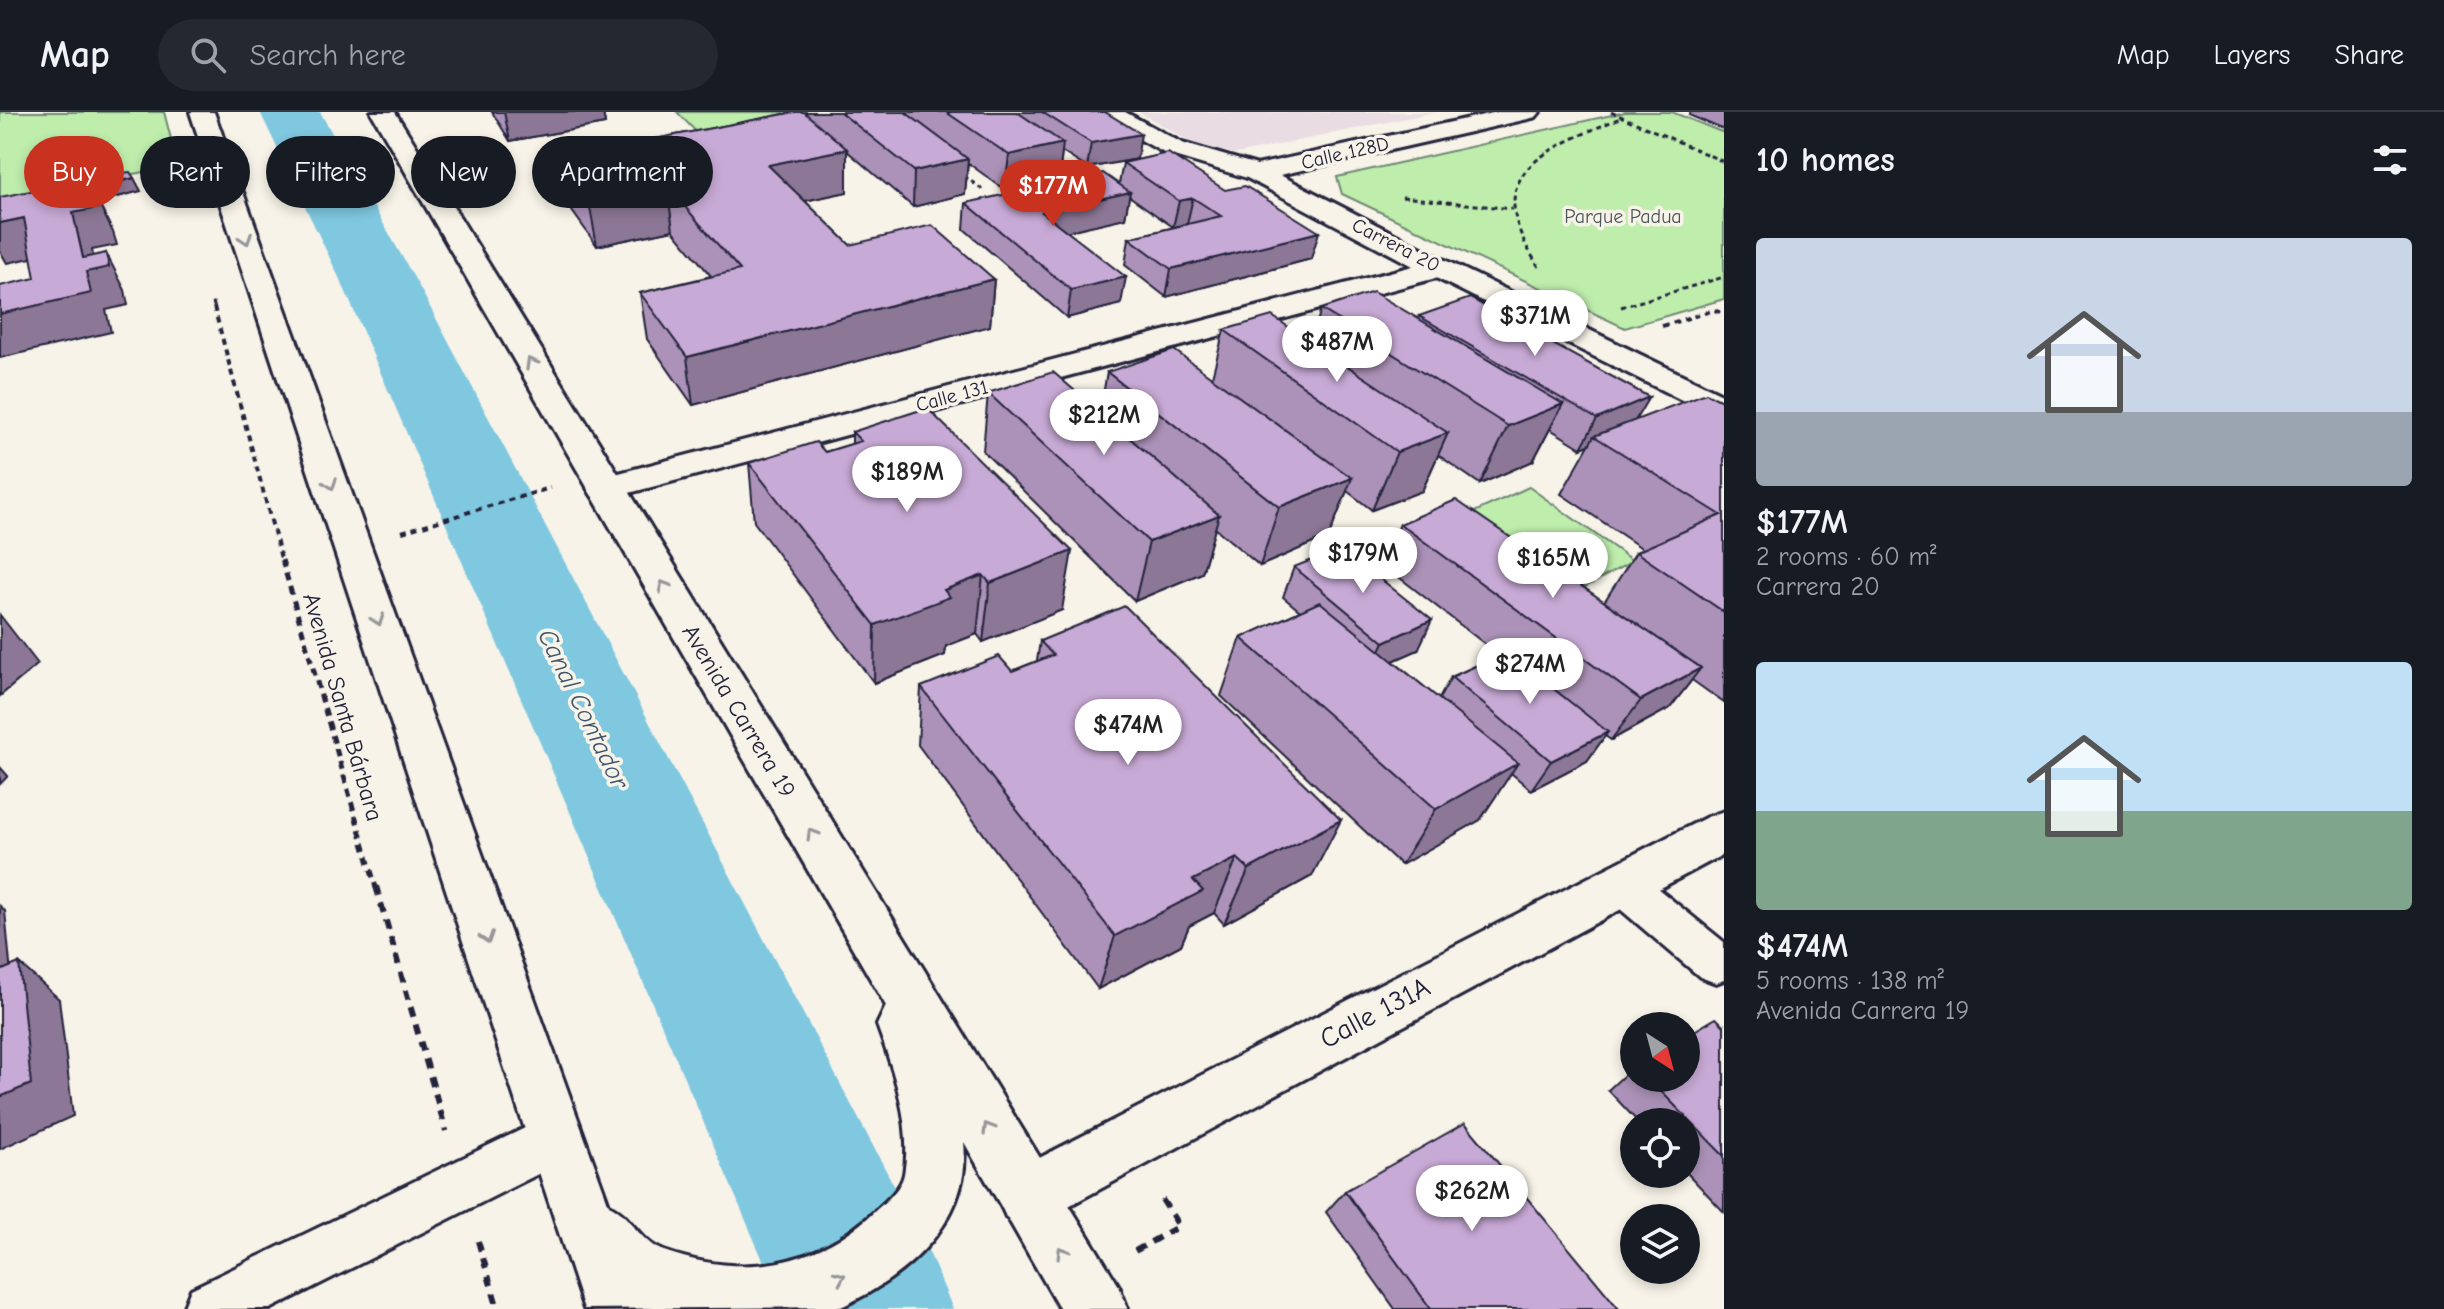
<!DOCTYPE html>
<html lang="en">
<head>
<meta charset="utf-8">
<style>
  body { margin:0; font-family:"Comic Neue",sans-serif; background:#242831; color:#f1f3f6; height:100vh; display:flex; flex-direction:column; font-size:30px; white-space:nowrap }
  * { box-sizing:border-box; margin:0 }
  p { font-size:26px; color:#9ea1a6 }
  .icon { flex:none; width:44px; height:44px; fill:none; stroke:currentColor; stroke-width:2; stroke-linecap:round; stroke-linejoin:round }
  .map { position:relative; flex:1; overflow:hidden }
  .panel { display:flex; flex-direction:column; background:#171b24; width:720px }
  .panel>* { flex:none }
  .hud { position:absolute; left:24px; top:24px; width:760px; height:72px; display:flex; gap:16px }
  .needle { width:52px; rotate:144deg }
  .fabs { position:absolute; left:1620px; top:900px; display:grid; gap:16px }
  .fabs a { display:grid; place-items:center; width:80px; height:80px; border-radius:50%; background:#171b24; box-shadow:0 4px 12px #0003; font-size:40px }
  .price { position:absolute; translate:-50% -68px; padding:0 18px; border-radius:28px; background:#fff; color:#222; font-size:26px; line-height:52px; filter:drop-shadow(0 2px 4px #0008) }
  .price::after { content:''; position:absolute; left:50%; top:48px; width:24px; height:18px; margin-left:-12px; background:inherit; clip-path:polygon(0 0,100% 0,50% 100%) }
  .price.active { background:#c8321e; color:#fff }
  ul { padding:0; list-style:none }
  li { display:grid; align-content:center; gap:16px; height:424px; padding:0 32px }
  li span { display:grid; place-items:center; height:248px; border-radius:8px; color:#555 }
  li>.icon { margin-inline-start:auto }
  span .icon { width:144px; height:144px; fill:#fffc; stroke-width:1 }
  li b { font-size:34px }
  h2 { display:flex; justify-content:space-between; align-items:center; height:96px; padding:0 32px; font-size:34px }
  .pill { padding:0 28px; border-radius:36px; background:#171b24; box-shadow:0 4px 12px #0003; font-size:28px; line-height:72px }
  .pill.active { background:#c8321e; color:#fff }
  header { display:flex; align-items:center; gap:48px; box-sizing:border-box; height:112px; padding:0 40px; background:#171b24; border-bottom:2px solid #363941 }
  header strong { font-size:38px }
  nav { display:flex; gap:44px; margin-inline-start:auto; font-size:28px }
  .search { width:560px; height:72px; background:#242831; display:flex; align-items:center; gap:20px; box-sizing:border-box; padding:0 28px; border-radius:44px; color:#9ea1a6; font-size:30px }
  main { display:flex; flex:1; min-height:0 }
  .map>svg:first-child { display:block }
</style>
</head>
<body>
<header>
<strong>Map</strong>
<div class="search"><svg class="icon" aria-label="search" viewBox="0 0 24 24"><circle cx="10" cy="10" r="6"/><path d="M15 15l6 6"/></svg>Search here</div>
<nav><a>Map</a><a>Layers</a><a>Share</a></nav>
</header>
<main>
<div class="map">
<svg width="1724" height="1197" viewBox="0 0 1724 1197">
  <rect width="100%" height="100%" fill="#f7f3e8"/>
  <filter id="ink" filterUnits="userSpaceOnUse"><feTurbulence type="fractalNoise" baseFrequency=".0125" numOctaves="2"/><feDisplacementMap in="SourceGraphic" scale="16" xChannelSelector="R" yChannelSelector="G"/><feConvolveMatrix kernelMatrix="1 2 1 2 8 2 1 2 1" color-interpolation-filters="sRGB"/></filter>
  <g filter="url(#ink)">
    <polygon fill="#e9dde3" points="1139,0 1435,0 1236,42 1195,33"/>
    <g fill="#beedac" stroke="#708874" stroke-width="2">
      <polygon points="0,0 164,0 178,54 0,86"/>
      <polygon points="677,0 783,0 791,7 701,25"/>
      <polygon points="1625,0 1672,0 1724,21 1724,187 1625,216 1342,82 1337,65"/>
      <polygon points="1529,375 1633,449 1576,480 1468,403"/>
    </g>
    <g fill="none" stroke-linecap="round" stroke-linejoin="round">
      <polygon fill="#7fc8e0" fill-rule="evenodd" points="260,0 320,0 421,178 928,1138 953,1197 784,1197 345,178"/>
      <g stroke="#22223b" stroke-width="6">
        <g id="service">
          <polygon points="1621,754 1636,759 1724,830 1724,868 1716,871 1700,865 1606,785 1599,772 1606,759"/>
          <polygon points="556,1001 574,1008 581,1026 574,1044 270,1197 183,1197 191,1177"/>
        </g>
      </g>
      <g stroke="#22223b" stroke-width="6">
        <g id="minor">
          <polygon points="1096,0 1125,0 1182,31 1257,53 1497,0 1540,0 1536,5 1528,7 1280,63 1449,150 1724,283 1724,306 1712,303 1436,166 618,384 605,387 592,384 587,376 592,368 1413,154 1247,66 1164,41 1100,5"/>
          <polygon points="1724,699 1724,742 1048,1105 1027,1114 1006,1105 997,1084 1006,1063 1707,705"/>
        </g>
      </g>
      <g stroke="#22223b" stroke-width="6">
        <path id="secondary" d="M 190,0 L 214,0 L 609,1093 C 631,1103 640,1131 664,1139 C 741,1166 815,1156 874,1100 C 885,1090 901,1077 904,1062 C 913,1014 893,957 877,913 L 886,894 L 371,0 L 395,0 L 1119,1174 L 1128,1197 L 1060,1197 L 964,1030 C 972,1110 906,1165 841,1195 L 584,1197 Z"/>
      </g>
      <g stroke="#22223b" stroke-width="3" stroke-dasharray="5 4" stroke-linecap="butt">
        <polyline points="1611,0 1724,50"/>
        <polyline points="1057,49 1076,62"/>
        <polyline points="964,64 983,78"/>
        <polyline points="1402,85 1512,97"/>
        <path d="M 1539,155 C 1475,59 1545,39 1622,5"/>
        <polyline points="213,190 215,197"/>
        <polyline points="1621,195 1724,165"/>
      </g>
      <g stroke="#22223b" stroke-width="4" stroke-dasharray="6 5" stroke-linecap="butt">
        <polyline points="214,195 282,450"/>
        <polyline points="1662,214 1714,198 1724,201"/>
        <polyline points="402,420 550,376"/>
      </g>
      <polyline stroke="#22223b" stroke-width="5" stroke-dasharray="8 6" stroke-linecap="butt" points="282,448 376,776"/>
      <g stroke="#22223b" stroke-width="6" stroke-dasharray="10 8" stroke-linecap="butt">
        <polyline points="376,774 446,1019"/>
        <polyline points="478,1129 498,1197"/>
        <polyline points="1135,1139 1179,1114 1158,1081"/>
      </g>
      <use href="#service" fill="#f7f3e8" fill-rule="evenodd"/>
      <use href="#minor" fill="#f7f3e8" fill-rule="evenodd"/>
      <use href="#secondary" fill="#f7f3e8" fill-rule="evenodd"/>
    </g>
    <g fill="#ac92b8" stroke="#22223b" stroke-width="2">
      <polygon points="492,0 603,0 605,12 510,29"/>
      <polygon points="795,0 1105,0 1137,47 1087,56 1062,40 1059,66 1005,78 968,51 965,82 913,95 847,39 847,80 805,89 850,133 994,167 990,214 693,293 647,227 640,181 711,164 673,118 597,134 565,89 556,46"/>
      <polygon points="1691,0 1724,0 1724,18 1689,3"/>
      <polygon points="1168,41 1311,147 1166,185 1125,153 1129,126 1187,112 1173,115 1129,84 1125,106 1067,119 1121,192 1067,206 964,117 966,91 1119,72 1123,51"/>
      <polygon points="1321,197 1418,207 1419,204 1636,308 1724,290 1724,591 1692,568 1670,596 1611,628 1605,624 1587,649 1531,678 1511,661 1480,708 1401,753 1221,584 1241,526 1300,499 1283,485 1294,455 1418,538 1393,549 1439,587 1451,565 1499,543 1382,452 1400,412 1604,490 1636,440 1643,437 1561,382 1589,333 1581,336 1550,317 1533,349 1480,372 1438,343 1422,379 1372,398 1347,379 1329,424 1260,454 1215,416 1202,461 1135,489 983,339 988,281 1100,300 1107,260 1212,265 1224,218 1311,230"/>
      <polygon points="852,320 1062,498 983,530 977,522 946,534 945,543 874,571 754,410 749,351 825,340 852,332"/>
      <polygon points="1040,529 1312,764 1224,812 1214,801 1189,814 1181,833 1098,877 918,633 921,575 1012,559 1037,549"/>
      <polygon points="1724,914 1724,1100 1686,1060 1686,1010 1638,1010 1608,978 1634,954 1634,966 1686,966"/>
      <polygon points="1345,1079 1619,1197 1395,1197 1326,1100"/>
    </g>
    <g fill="#8c7796" stroke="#22223b" stroke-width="2">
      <polygon points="504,0 603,0 605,12 510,29"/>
      <polygon points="1141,22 1137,47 1087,56 1091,31"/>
      <polygon points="1063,31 1059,66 1005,78 1009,43"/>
      <polygon points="847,37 847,80 771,96 768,53"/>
      <polygon points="968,47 965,82 913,95 914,59"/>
      <polygon points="134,66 141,79 98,90 113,120 117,133 92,138 96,158 106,141 125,178 128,193 106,198 111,220 0,246 0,202 83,146 66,72 71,81"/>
      <polygon points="667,74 673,118 597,134 589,90"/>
      <polygon points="1130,80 1125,106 1039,126 1042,100"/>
      <polygon points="1193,86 1187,112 1173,115 1179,89"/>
      <polygon points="24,106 45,143 7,151 0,139 0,111"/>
      <polygon points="1319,120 1311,147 1166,185 1171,157"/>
      <polygon points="1126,165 1121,192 1067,206 1071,178"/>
      <polygon points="994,167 990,214 693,293 687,245"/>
      <polygon points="1649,285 1632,314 1594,324 1589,333 1581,336 1597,307"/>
      <polygon points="1563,292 1533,349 1480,372 1508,314"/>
      <polygon points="1448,321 1422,379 1372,398 1397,340"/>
      <polygon points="1352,366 1329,424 1260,454 1279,395"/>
      <polygon points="1219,403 1202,461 1135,489 1149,430"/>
      <polygon points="1072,439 1062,498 983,530 990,471"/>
      <polygon points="983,463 977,522 946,534 945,543 874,571 875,513 944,478"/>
      <polygon points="0,503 38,552 0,584"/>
      <polygon points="1432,508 1418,538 1370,559 1384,530"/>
      <polygon points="1701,556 1670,596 1611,628 1641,588"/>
      <polygon points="1608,620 1587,649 1531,678 1551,649"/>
      <polygon points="1518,651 1480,708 1401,753 1436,697"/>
      <polygon points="0,655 8,664 0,672"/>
      <polygon points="1341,708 1312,764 1224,812 1249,757"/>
      <polygon points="1237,746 1214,801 1189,814 1181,833 1098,877 1115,824 1193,768"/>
      <polygon points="0,794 5,799 15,905 0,892"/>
      <polygon points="19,851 59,887 73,1004 0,1037 0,985"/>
    </g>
    <g fill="#c8aad6" stroke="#22223b" stroke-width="2">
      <polygon points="795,0 804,0 847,37 768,53 850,133 932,113 994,167 687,245 640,181 740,158 667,74 589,90 556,46"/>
      <polygon points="840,0 905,0 968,47 914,59"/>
      <polygon points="946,0 1017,0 1063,31 1009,43"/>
      <polygon points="1042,0 1105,0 1141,22 1091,31"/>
      <polygon points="1168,41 1225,78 1245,74 1319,120 1171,157 1129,126 1221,104 1193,86 1179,89 1123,51"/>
      <polygon points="130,60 134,66 71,81 67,73 105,63"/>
      <polygon points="1103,61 1130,80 1042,100 1126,165 1071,178 966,91"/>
      <polygon points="66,72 70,89 95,84 98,96 73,101 83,146 106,141 109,155 86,160 91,181 0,202 0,174 35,166 24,106 0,111 0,85"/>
      <polygon points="1373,180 1563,292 1508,314 1321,197"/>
      <polygon points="1470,186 1649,285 1597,307 1419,204"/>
      <polygon points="1272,204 1448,321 1397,340 1224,218"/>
      <polygon points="1174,238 1352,366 1279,395 1107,260"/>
      <polygon points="1053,260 1219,403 1149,430 988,281"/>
      <polygon points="1706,281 1724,290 1724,500 1636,440 1721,403 1594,324"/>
      <polygon points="927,296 1072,439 990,471 983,463 944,478 950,485 875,513 749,351 816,330 825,340 861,329 852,320"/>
      <polygon points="1456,388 1701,556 1641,588 1400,412"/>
      <polygon points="1342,436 1432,508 1384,530 1294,455"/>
      <polygon points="1320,490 1518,651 1436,697 1241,526"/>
      <polygon points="1125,494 1341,708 1249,757 1237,746 1193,768 1203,779 1115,824 921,575 999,544 1012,559 1053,543 1040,529"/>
      <polygon points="1507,540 1608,620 1551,649 1451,565"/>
      <polygon points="19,851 31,972 0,985 0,859"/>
      <polygon points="1716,906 1724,914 1724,1044 1648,966 1686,966 1686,924"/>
      <polygon points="1465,1011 1619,1197 1431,1197 1345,1079"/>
    </g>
    <defs><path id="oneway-chevron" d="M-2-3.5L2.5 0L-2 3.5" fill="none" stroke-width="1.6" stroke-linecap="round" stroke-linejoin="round" transform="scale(2)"/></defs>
    <g stroke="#97959a">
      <use href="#oneway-chevron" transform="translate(246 127) rotate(71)"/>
      <use href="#oneway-chevron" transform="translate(531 251) rotate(-120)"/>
      <use href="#oneway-chevron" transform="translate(331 372) rotate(71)"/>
      <use href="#oneway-chevron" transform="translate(664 474) rotate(-121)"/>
      <use href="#oneway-chevron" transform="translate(378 508) rotate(71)"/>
      <use href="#oneway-chevron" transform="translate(812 722) rotate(-121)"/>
      <use href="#oneway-chevron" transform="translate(487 826) rotate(71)"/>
      <use href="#oneway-chevron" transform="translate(988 1016) rotate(-121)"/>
      <use href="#oneway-chevron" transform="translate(1062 1140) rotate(-121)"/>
      <use href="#oneway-chevron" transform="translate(840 1165) rotate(-24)"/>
    </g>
  </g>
  <g text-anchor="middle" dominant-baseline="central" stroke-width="7" stroke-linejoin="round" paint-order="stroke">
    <g font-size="20" fill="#22223b" stroke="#f7f3e8">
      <text transform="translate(1345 41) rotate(-13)">Calle 128D</text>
      <text transform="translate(1396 133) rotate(27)">Carrera 20</text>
      <text transform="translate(952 284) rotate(-15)">Calle 131</text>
    </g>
    <g font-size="20" fill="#495557" stroke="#f7f3e8">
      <text x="1623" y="104">Parque Padua</text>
    </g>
    <g font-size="24" fill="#22223b" stroke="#f7f3e8">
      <text transform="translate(343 595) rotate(74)">Avenida Santa Bárbara</text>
      <text transform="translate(739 599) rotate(59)">Avenida Carrera 19</text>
    </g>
    <g font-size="26" font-style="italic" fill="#3e546d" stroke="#f7f3e8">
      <text transform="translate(583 597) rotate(64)">Canal Contador</text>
    </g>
    <g font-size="28" fill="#22223b" stroke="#f7f3e8">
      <text transform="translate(1375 901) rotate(-28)">Calle 131A</text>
    </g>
  </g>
</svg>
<div class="fabs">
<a><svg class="needle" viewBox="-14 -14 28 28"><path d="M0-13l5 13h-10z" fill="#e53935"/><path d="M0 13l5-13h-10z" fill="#9ea1a6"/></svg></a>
<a><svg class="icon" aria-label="locate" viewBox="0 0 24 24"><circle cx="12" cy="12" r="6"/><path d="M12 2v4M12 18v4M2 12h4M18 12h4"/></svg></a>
<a><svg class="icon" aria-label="layers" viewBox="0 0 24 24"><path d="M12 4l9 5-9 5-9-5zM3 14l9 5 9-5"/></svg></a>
</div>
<b class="price active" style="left:1053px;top:116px">$177M</b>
<b class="price" style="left:1535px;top:246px">$371M</b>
<b class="price" style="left:1337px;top:272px">$487M</b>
<b class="price" style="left:1104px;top:345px">$212M</b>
<b class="price" style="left:907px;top:402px">$189M</b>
<b class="price" style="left:1363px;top:483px">$179M</b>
<b class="price" style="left:1553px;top:488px">$165M</b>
<b class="price" style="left:1530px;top:594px">$274M</b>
<b class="price" style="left:1128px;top:655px">$474M</b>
<b class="price" style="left:1472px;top:1121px">$262M</b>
<div class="hud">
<a class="pill active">Buy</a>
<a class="pill">Rent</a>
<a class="pill">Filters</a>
<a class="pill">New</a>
<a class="pill">Apartment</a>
</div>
</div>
<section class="panel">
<h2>10 homes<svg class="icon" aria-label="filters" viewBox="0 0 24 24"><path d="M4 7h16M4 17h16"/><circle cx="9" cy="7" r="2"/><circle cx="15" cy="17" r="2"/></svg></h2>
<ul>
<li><span style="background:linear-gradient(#c9d6e8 70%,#9aa5b1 0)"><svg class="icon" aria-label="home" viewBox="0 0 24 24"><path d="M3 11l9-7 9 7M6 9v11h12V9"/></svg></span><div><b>$177M</b><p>2 rooms · 60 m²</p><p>Carrera 20</p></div></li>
<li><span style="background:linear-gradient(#bfe0f5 60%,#7fa58c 0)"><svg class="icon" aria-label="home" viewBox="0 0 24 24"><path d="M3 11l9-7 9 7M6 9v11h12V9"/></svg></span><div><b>$474M</b><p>5 rooms · 138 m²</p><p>Avenida Carrera 19</p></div></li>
</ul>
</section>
</main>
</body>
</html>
